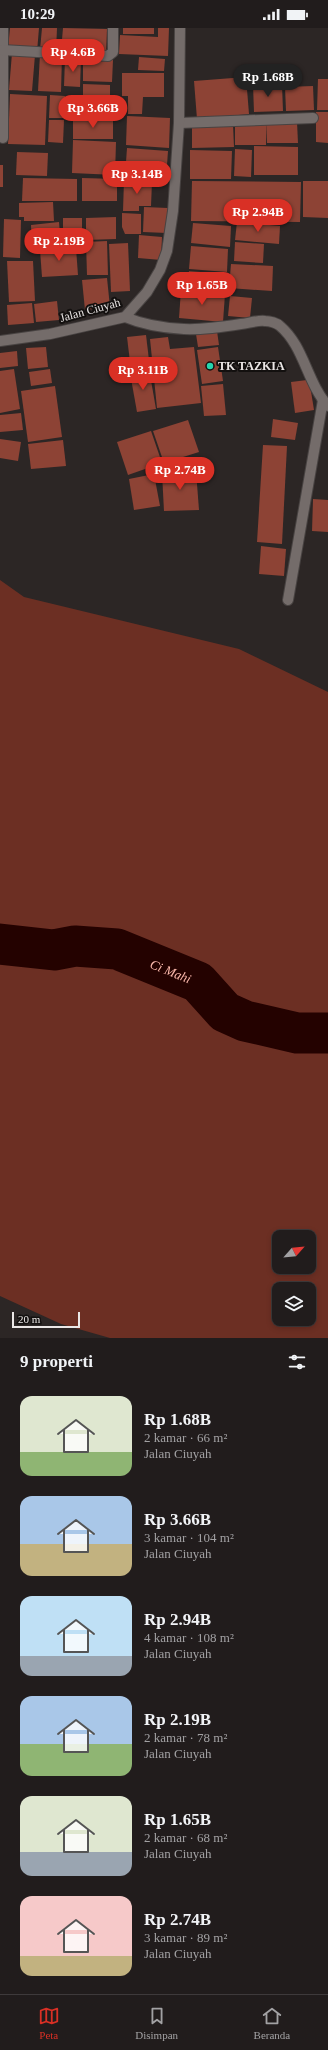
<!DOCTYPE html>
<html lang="id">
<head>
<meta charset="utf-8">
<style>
  body { margin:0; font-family:"Times New Roman",serif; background:#292525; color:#f1f3f6; height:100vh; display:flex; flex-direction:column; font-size:15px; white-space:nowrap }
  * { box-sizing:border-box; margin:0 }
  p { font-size:13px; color:#a2a1a3 }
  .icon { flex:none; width:22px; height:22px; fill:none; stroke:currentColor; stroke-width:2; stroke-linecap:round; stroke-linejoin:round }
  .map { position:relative; height:1310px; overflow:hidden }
  .drawer { display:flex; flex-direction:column; background:#211c1c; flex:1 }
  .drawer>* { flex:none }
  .needle { width:26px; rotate:63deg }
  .controls { position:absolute; left:272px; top:1202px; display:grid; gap:8px }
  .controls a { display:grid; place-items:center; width:44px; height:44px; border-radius:8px; background:#211c1c; box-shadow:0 2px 6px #0003,0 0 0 1px #3e3a3b; font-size:20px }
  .scale { position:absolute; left:12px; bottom:10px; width:68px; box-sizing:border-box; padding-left:4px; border:2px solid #ebe7e6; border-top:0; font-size:11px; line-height:14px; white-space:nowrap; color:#ebe7e6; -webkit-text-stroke:3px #13100f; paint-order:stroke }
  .price { position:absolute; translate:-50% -34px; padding:0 9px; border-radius:14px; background:#d93025; color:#fff; font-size:13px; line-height:26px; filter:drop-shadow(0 1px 2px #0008) }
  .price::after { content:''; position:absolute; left:50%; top:24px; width:12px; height:9px; margin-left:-6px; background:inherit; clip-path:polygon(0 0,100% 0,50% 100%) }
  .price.active { background:#222; color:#fff }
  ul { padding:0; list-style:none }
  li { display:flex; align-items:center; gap:12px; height:100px; padding:0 20px }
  li span { display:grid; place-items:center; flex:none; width:112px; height:80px; border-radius:12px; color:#555 }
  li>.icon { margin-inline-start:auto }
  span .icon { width:48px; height:48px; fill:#fffc; stroke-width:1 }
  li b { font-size:17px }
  h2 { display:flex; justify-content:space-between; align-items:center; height:48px; padding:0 20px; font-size:17px }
  .status { display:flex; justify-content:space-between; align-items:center; height:28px; padding:0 20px; background:#211c1c; direction:ltr }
  .status svg { height:11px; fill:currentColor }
  .tab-bar { display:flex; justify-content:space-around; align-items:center; height:56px; border-top:1px solid #3e3a3b; background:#211c1c; font-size:11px; color:#a2a1a3 }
  .tab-bar a { display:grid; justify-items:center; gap:2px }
  .tab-bar .active { color:#d93025 }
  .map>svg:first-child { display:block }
</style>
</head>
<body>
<div class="status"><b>10:29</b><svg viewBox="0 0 49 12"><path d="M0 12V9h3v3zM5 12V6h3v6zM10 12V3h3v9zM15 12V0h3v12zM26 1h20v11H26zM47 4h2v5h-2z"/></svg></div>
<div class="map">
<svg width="328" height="1310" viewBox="0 0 328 1310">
  <rect width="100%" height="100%" fill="#2c2625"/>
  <path fill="#6c2f23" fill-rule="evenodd" d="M 0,552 L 24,569 L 239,621 L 328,664 L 328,1310 L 110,1310 L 61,1296 L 0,1268 ZM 279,1209 L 309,1209 L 309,1239 L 279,1239 ZM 279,1261 L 309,1261 L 309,1291 L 279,1291 Z"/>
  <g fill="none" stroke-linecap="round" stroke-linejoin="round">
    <path stroke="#240200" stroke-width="41" id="s1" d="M 0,916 L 54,922 L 75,918 L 117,921 L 198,954 L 225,984 L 245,993 L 297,1005 L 328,1005"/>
  </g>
  <g fill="#8d4335">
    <polygon points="10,0 39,0 37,24 8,21"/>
    <polygon points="42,0 57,0 56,24 40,22"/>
    <polygon points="63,0 107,1 106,26 61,23"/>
    <rect x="123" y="0" width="31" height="6"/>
    <polygon points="158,0 169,0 168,28 119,26 120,7 158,9"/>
    <polygon points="12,25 35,27 32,63 9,62"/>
    <polygon points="40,26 62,27 61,64 38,63"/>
    <polygon points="139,29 165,31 164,43 138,42"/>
    <polygon points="65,31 81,31 80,59 64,58"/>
    <polygon points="83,31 113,32 112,54 83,53"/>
    <polygon points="122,45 164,45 164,69 143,69 142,86 128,86 128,68 122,68"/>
    <polygon points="246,49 249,86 197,91 194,53"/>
    <polygon points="318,51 328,51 328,82 317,82"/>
    <polygon points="83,56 110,57 110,73 83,72"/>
    <polygon points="253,57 282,57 283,83 254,84"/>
    <polygon points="313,58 314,82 286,83 285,59"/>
    <polygon points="10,66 47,68 45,117 8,116"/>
    <polygon points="50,67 65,68 64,90 49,90"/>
    <polygon points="83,73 110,74 109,91 82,89"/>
    <polygon points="316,84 328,84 328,115 316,114"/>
    <polygon points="127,88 170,90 169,120 126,117"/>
    <polygon points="73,91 113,92 113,111 73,111"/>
    <polygon points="49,92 64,92 63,115 48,114"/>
    <polygon points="266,94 297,94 298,115 267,115"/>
    <rect x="235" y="96" width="31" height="21"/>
    <polygon points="233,97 234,119 192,120 192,98"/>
    <polygon points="73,112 116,114 115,147 72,145"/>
    <polygon points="254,118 298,119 298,147 254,147"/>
    <polygon points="127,120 168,123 166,151 125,148"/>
    <polygon points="235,121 252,122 251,149 234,148"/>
    <polygon points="190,122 232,123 231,151 190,151"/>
    <polygon points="17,124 48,125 47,148 16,147"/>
    <rect x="0" y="137" width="3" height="22"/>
    <polygon points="23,150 77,151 77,173 22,173"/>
    <polygon points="82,150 117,151 117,173 82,173"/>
    <polygon points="124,152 152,154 151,178 139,178 139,183 123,183"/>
    <polygon points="192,153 301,154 300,194 191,193"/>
    <polygon points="303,153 328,153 328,190 303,189"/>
    <polygon points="53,174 54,193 24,193 24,189 19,189 19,175"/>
    <polygon points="144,179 168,180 167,205 143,204"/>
    <polygon points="122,185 141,186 141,206 125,206 122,199"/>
    <polygon points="116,189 116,211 86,212 86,190"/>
    <polygon points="63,190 82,190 82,217 63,218"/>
    <polygon points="4,191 21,192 20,230 3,229"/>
    <polygon points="59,194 61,218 32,221 31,197"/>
    <polygon points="237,194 280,198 279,216 235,212"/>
    <polygon points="193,195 231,198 230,219 191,215"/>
    <polygon points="139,207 162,209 161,232 138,230"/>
    <polygon points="107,213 108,247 87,247 86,214"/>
    <polygon points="235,214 264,216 263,235 234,233"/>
    <polygon points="128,215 130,263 111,264 109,216"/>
    <polygon points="191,218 228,221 227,244 189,241"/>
    <polygon points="76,220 78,247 42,249 40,222"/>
    <polygon points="7,233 33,233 35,273 9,274"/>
    <polygon points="231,236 273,238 272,263 229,260"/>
    <polygon points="189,243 225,246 224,264 187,261"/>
    <polygon points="107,250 110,279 85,282 82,252"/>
    <polygon points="181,262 225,266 223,294 179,290"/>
    <polygon points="230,268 252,270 250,290 228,288"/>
    <polygon points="57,273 59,292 36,294 34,276"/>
    <polygon points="32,275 34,295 8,297 7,277"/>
    <polygon points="217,303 219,317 198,319 196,306"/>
    <polygon points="146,307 149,332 130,334 127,309"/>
    <polygon points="168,309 170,321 194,319 201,375 157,380 150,311"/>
    <polygon points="46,319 48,339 28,341 26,320"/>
    <polygon points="218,319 223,353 202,356 197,322"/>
    <polygon points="17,323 18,338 0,340 0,325"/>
    <polygon points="14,341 20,381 0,385 0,343"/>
    <polygon points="50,341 52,355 31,358 29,344"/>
    <polygon points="149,341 156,381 137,384 130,345"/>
    <polygon points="307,352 310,357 314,382 295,385 291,354"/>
    <polygon points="223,356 226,387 204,388 201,358"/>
    <polygon points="55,358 62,409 28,414 21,363"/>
    <polygon points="21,385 23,402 0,404 0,387"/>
    <polygon points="273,391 298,395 295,412 271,409"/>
    <polygon points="188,392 199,424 164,435 153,403"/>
    <polygon points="151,403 162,435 128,447 117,414"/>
    <polygon points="0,411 21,414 18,433 0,430"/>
    <polygon points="63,412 66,438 31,441 28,416"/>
    <polygon points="263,417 287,418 282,516 257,514"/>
    <polygon points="196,443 199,482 164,483 162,445"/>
    <polygon points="154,446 160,478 134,482 129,451"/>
    <polygon points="313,471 328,472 328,504 312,503"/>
    <polygon points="261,518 286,521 284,548 259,546"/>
  </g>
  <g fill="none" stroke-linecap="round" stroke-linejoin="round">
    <g stroke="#484342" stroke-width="12">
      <g id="minor">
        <polyline points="3,0 3,110"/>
        <polyline points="2,22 108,28 113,24 113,0"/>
        <polyline points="179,95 313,90"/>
        <path d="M 125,289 C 144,297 163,300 184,301 C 203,302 222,299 241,296 C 249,295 258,292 265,293 C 270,293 277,295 280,298 C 304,318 307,355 328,378"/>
        <polyline points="288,572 323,372"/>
      </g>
    </g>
    <g stroke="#484342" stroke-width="12">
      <polyline id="tertiary" points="0,313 50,306 125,289 147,264 160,242 167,223 173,183 179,95 180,0"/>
    </g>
    <use href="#minor" stroke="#746c6a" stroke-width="10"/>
    <use href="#tertiary" stroke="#746c6a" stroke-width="10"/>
  </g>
  <circle fill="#25d5ae" stroke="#13100f" stroke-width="1.5" cx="210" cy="338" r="4"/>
  <g text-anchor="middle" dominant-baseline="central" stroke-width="4" stroke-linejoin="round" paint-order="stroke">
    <g font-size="12" fill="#ebe7e6" stroke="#13100f">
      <text transform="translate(90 282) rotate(-15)">Jalan Ciuyah</text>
    </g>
    <g font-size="12" font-weight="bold" fill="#ebe7e6" stroke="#13100f" text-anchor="start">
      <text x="218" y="338">TK TAZKIA</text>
    </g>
    <g font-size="13" font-style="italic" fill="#fcbaac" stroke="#13100f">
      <text stroke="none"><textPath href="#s1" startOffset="176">Ci Mahi</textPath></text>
    </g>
  </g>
</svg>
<div class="controls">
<a><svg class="needle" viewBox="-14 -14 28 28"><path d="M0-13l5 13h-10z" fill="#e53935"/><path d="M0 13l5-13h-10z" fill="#a2a1a3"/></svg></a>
<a><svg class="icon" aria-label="layers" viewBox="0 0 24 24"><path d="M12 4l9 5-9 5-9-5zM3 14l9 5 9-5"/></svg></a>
</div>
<div class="scale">20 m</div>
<b class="price" style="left:73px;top:45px">Rp 4.6B</b>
<b class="price active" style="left:268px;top:70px">Rp 1.68B</b>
<b class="price" style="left:93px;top:101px">Rp 3.66B</b>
<b class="price" style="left:137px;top:167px">Rp 3.14B</b>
<b class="price" style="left:258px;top:205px">Rp 2.94B</b>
<b class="price" style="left:59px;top:234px">Rp 2.19B</b>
<b class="price" style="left:202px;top:278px">Rp 1.65B</b>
<b class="price" style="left:143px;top:363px">Rp 3.11B</b>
<b class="price" style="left:180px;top:463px">Rp 2.74B</b>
</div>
<section class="drawer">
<h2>9 properti<svg class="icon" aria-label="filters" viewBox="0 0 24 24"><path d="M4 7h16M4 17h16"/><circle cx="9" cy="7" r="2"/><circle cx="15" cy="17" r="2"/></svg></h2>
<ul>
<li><span style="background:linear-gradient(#dfe7d0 70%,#8fb573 0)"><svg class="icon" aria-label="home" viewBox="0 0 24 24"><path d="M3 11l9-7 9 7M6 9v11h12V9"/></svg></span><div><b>Rp 1.68B</b><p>2 kamar · 66 m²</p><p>Jalan Ciuyah</p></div></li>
<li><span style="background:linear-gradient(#a9c7e8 60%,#c2b280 0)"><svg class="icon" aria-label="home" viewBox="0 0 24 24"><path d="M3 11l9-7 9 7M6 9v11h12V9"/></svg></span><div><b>Rp 3.66B</b><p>3 kamar · 104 m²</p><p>Jalan Ciuyah</p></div></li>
<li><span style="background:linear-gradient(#bfe0f5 75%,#9aa5b1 0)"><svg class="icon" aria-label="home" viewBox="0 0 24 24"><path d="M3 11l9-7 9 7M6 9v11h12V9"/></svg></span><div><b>Rp 2.94B</b><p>4 kamar · 108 m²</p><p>Jalan Ciuyah</p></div></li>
<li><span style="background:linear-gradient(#a9c7e8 60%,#8fb573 0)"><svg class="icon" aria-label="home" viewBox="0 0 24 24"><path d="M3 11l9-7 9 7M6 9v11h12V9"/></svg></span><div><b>Rp 2.19B</b><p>2 kamar · 78 m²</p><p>Jalan Ciuyah</p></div></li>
<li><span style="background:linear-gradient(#dfe7d0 70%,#9aa5b1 0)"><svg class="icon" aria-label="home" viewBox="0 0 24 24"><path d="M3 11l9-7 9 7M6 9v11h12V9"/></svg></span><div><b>Rp 1.65B</b><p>2 kamar · 68 m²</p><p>Jalan Ciuyah</p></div></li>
<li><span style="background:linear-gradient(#f6c9c9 75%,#c2b280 0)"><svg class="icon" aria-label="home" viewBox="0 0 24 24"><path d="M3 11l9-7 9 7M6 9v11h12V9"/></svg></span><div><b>Rp 2.74B</b><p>3 kamar · 89 m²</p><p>Jalan Ciuyah</p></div></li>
</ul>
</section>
<nav class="tab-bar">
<a class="active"><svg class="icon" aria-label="map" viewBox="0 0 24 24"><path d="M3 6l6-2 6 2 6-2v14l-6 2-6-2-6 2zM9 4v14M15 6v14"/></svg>Peta</a>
<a><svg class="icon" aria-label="saved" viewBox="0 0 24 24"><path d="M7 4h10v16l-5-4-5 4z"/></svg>Disimpan</a>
<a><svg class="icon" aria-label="home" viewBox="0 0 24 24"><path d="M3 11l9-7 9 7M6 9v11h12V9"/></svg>Beranda</a>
</nav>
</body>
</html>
